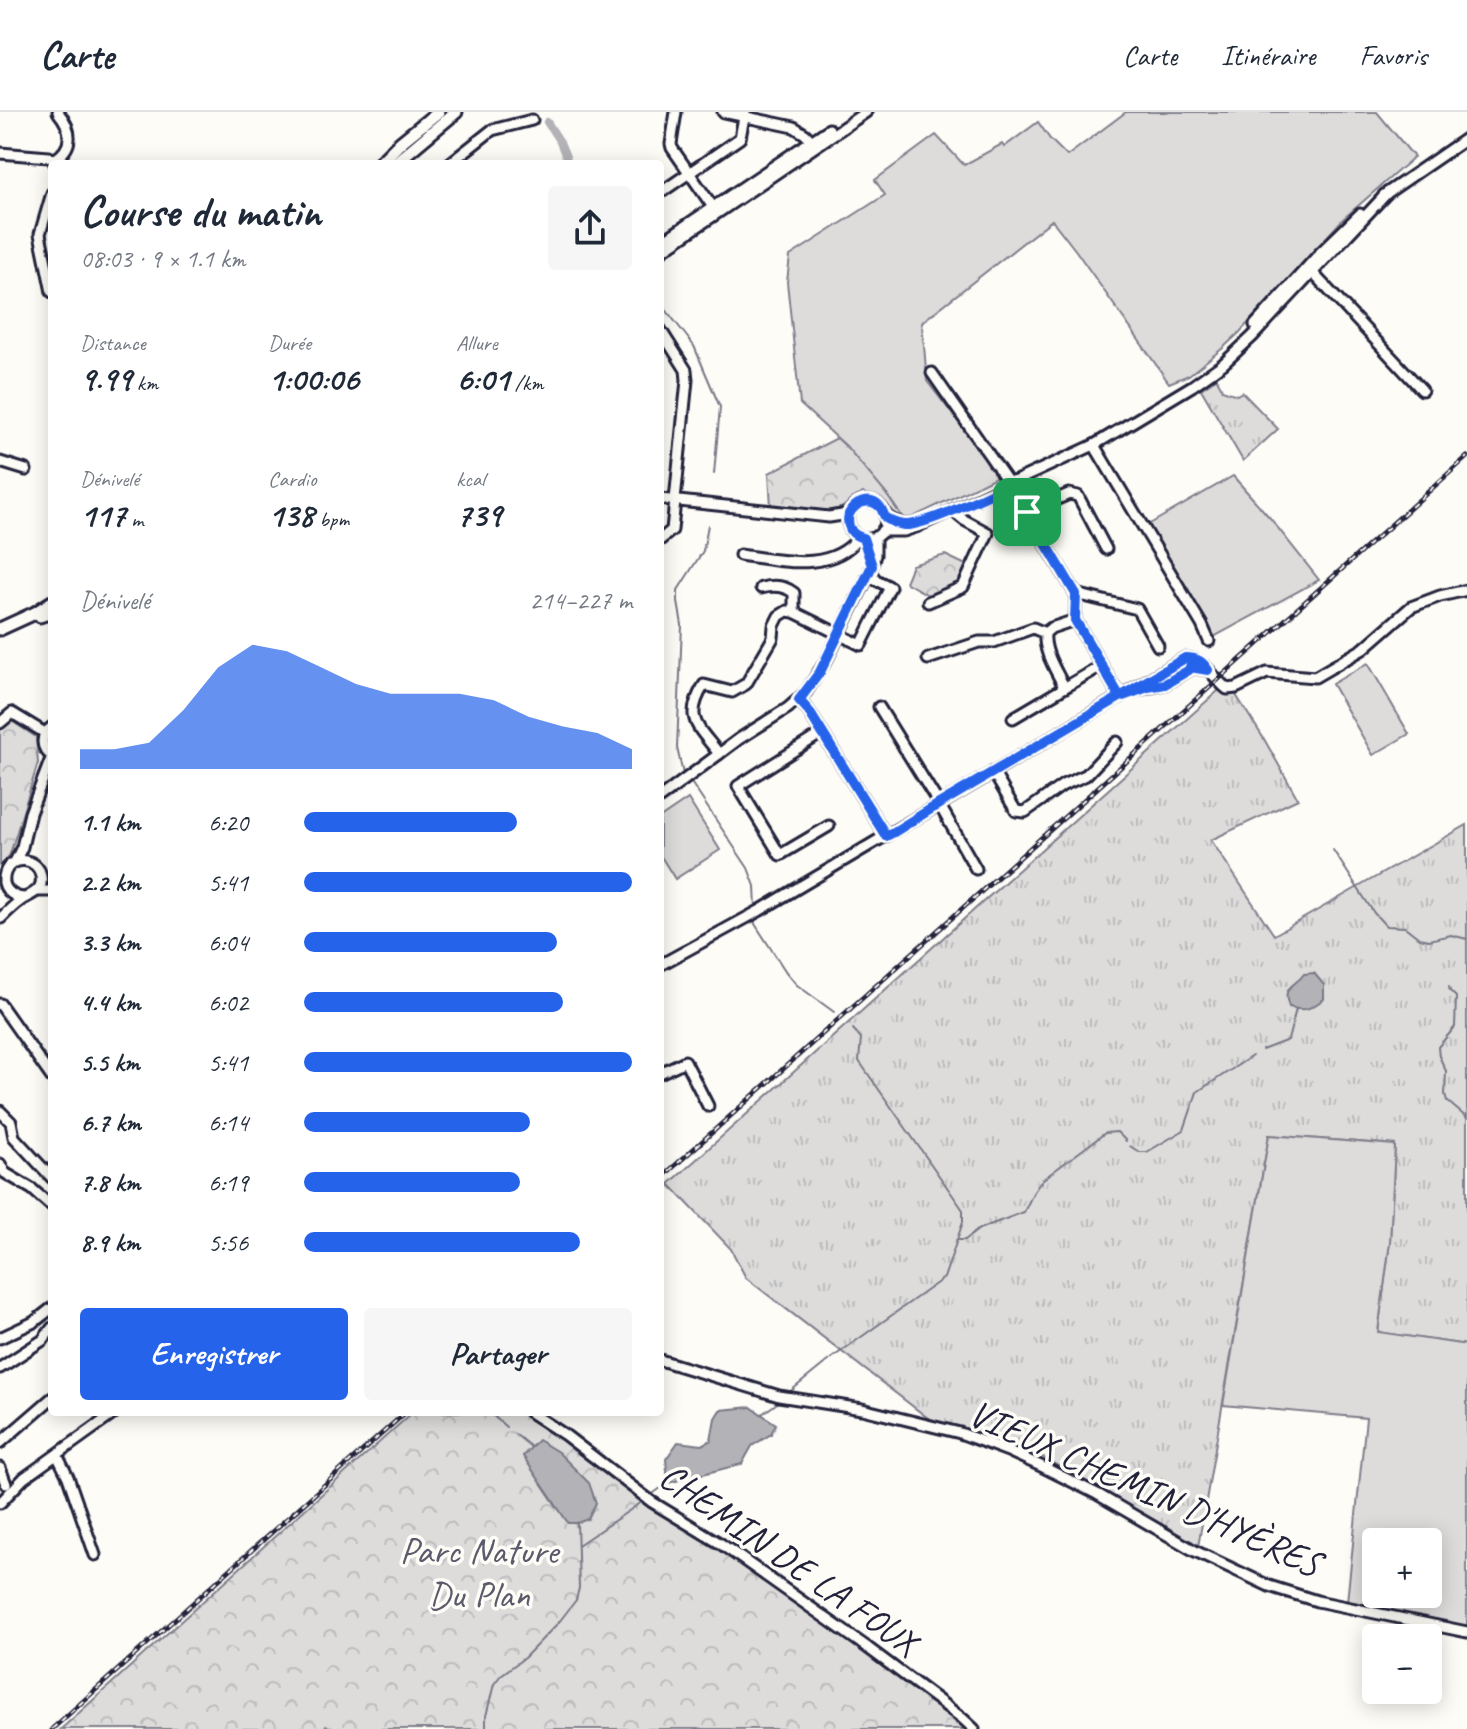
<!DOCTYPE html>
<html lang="fr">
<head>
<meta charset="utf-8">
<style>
	body { margin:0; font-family:Caveat,sans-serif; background:#f6f6f7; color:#1f2937; height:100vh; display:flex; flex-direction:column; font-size:30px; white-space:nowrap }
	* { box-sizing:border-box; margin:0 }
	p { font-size:26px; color:#747a83 }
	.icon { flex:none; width:44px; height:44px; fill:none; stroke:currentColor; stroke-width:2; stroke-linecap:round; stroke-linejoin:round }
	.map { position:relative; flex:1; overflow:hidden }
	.drawer { position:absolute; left:48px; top:48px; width:616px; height:1256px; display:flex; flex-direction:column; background:#fff; border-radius:8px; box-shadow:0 4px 20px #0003 }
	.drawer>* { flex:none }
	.fabs { position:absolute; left:1362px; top:1416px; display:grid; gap:16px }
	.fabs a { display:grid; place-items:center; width:80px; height:80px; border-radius:8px; background:#fff; box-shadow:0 4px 20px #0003; font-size:40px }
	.pin { position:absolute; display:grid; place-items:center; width:68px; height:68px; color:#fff; margin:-34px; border-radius:16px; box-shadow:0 4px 12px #0006 }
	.round { display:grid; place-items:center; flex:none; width:84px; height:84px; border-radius:8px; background:#f6f6f7 }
	.headline { display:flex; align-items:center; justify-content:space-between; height:136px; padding:0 32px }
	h1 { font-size:44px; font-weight:700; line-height:60px }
	.metrics { display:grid; grid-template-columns:repeat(3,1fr); gap:12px; height:136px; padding:8px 32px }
	.metrics div { display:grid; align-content:center }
	.metrics b { font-size:34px; font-weight:700 }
	.metrics small { font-size:22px; font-weight:400 }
	.metrics p { font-size:22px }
	.chart { height:224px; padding:16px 32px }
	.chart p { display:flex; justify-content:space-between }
	.chart svg { width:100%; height:144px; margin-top:8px; fill:#2563eb; opacity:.7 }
	.primary-button { display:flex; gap:16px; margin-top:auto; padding:16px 32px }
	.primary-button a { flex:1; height:92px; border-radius:8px; background:#2563eb; color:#fff; font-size:32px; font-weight:700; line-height:92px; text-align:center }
	.primary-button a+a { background:#f6f6f7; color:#1f2937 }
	ul { padding:0 32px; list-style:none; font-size:26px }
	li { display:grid; grid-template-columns:128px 96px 1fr; align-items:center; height:60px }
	li i { height:20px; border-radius:10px; background:#2563eb }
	header { display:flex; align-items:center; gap:48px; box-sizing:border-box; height:112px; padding:0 40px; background:#fff; border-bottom:2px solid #e0e1e3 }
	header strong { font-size:38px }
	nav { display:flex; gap:44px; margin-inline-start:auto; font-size:28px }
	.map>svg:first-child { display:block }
	.grass { fill:url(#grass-tufts); stroke:#807f8b; stroke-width:2 }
	.forest { fill:url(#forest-crowns); stroke:#807f8b; stroke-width:2 }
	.garden { fill:#dddcdb; stroke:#807f8b; stroke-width:2; fill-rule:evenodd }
	.water { fill:#b2b2b7; stroke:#787885; stroke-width:2 }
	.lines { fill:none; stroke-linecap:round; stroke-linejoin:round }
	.stream { stroke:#787885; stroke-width:2 }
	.canal { stroke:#b2b2b7; stroke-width:8 }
	.minor-casing { stroke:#22223b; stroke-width:15 }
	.major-casing { stroke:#22223b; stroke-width:17 }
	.minor { stroke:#fdfcf7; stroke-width:9 }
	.major { stroke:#fdfcf7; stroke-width:11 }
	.rail-casing { stroke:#22223b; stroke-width:5 }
	.rail { stroke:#fdfcf7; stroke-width:2; stroke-dasharray:6; stroke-linecap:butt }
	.route-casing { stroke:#fff; stroke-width:16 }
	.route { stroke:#2563eb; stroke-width:10 }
	.labels { text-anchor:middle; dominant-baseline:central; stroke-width:7; stroke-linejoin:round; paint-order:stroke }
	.street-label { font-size:38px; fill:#22223b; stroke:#fdfcf7 }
	.park-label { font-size:38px; fill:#5a5a6b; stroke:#fdfcf7 }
</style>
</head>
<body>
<header>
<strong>Carte</strong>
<nav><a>Carte</a><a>Itinéraire</a><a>Favoris</a></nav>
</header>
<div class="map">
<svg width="1467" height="1617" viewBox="0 0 1467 1617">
	<defs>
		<pattern id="grass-tufts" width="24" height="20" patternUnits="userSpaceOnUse" patternTransform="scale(2)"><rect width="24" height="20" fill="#dddcdb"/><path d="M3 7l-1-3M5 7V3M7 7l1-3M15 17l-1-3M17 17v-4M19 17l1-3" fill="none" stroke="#bdbcbd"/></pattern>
		<pattern id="forest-crowns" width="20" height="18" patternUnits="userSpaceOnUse" patternTransform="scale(2)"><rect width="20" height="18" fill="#dddcdb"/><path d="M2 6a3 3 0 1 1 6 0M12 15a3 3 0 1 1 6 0" fill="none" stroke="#bdbcbd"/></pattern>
	</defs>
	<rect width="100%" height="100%" fill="#fdfcf7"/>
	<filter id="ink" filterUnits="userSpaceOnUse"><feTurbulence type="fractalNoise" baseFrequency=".0125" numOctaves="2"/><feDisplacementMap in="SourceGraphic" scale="16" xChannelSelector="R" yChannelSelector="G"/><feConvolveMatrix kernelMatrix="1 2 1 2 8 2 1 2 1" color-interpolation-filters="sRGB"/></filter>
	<g filter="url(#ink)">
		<g class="grass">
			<polygon points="1217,266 1222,278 1237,283 1242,280 1278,317 1243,349 1201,277"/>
			<polygon points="1219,578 1234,580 1264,627 1298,687 1211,728 1274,823 1467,713 1467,1233 1378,1220 1390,1130 1395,1033 1269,1023 1198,1435 1032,1339 928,1306 746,1166 731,1137 669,1072"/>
		</g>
		<g class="forest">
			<path d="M837,326C863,349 885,380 905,409L877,388L863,381L841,396L827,399L771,395L769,361Z"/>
			<polygon points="945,443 966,453 957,473 928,483 905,470 912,453"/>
			<polygon points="10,608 36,625 38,651 10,742 4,751 0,753 0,617"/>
			<polygon points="413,1300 523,1300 540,1309 846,1524 951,1603 966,1617 61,1617"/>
		</g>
		<g class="garden">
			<polygon points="1126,0 1377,0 1414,45 1343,107 1240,220 1223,236 1189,263 1169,271 1076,139 1052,108 922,210 927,269 995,358 996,365 905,409 888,384 846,334 800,292 787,170 790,144 885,83 875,68 936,23 964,53 1002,32 1004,35 1038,10 1050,27 1067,44"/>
			<polygon points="1233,364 1270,406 1319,468 1212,526 1148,413"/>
			<polygon points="1368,551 1409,622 1373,643 1332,572"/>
			<polygon points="688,687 720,738 675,767 660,743 660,706"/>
			<path d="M1269,1023L1395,1033L1390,1130L1378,1220L1467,1233V1514L1451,1513L1347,1490L1366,1306L1223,1293ZM1376,1430H1428V1482H1376Z"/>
		</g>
		<g class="water">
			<path d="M1314,861L1324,873V887C1310,897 1305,900 1289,895C1281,873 1294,876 1304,862Z"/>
			<polygon points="751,1295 776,1312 771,1322 752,1334 742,1352 668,1371 666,1347 678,1330 702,1333 711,1328 715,1306 720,1298"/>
			<polygon points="538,1328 558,1340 589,1371 596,1391 588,1407 577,1411 568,1411 523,1344"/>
		</g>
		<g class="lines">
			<g class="stream">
				<polyline points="660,190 694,234 720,295 714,362"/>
				<polyline points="683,662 677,636 682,513 678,490 678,478 703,439 708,413"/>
				<polyline points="690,669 748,756 755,774 756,796"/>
				<polyline points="1333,738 1374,801 1386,814 1405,815 1419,826 1429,828 1451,823 1467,827"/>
				<polyline points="755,807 755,812 786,860 797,873 834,900"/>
				<polyline points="1449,875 1450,879 1456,885 1455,915 1438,935 1439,944 1446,959 1445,982 1447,989 1467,1006"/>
				<polyline points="1262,938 1288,928 1296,897"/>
				<polyline points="1130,1034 1139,1040 1147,1040 1184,1018 1197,980 1252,944"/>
				<polyline points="956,1128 965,1128 979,1117 1024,1100 1033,1081 1042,1068 1105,1021 1117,1020 1126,1029"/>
				<polyline points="787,1282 829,1248 944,1166 963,1110 963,1098 859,949 861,926 853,917"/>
				<polyline points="489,1300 506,1315"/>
				<polyline points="762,1302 780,1289"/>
				<polyline points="515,1322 531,1335"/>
				<polyline points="651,1383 668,1371"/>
				<polyline points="578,1433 642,1390"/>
				<polyline points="322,1617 326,1614 336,1617"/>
				<polyline points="486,1617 486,1604 494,1572 501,1563 524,1546 559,1510 576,1488 579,1476 577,1411"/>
			</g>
			<polyline class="canal" points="547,10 560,30 569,52"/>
			<g class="minor-casing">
				<g id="minor">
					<polyline points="676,0 671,32 672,36 715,98"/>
					<polyline points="723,0 794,15 805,22 816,33"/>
					<polyline points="0,41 49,45 54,48 55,52"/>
					<path d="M54,48C75,35 72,17 58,0"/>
					<polyline points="449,52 492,18 532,8"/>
					<polyline points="52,81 40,122 52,180"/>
					<polyline points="660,81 740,26 745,0"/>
					<polyline points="1384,83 1467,26"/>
					<polyline points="660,131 829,17"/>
					<polyline points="660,140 866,0"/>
					<polyline points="1310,158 1422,278"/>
					<polyline points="1255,213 1320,141 1360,102"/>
					<polyline points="660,217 686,258 687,268 672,418 660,428"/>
					<polyline points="932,261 1010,373 1076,482 1075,508 1120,585"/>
					<polyline points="1094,333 1202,513 1209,529"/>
					<polyline points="0,350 26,358"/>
					<polyline points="660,387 829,405 849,402"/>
					<circle cx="867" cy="408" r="19"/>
					<polyline points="1027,400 1069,382 1078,384 1106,437"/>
					<polyline points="885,405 904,413 914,412"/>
					<polyline points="882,419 904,419 916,415 1094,333 1192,274 1223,252 1252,225 1387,81"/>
					<path d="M740,443C779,448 831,462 859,425"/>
					<path d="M761,476C773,473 784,473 794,481V500"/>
					<polyline points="1076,482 1137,497 1158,534"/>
					<polyline points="928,490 963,475 988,421 964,408 952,398"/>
					<polyline points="40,505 52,501"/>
					<path d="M1045,521C1043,540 1056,558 1064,575"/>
					<polyline points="1045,521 1051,516 1075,508"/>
					<polyline points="928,547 979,530 994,530 1033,516 1045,521"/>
					<polyline points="1138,578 1165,572 1189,558 1190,555 1208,558"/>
					<polyline points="799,588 808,598 886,724"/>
					<polyline points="879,595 939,692 976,757"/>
					<polyline points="1013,606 1101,554"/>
					<polyline points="0,611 12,601 45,621"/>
					<path d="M52,615C40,623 40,636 52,644"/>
					<polyline points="822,621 738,674 780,743 829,714"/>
					<path d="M719,642C698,614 683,607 704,573L732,580L746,572L773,526L774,514L779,504L787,499L794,500L861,533L890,475L876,468L870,460"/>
					<polyline points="993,660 1016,699 1025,700 1063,673 1086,663 1117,630"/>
					<polyline points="660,686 739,627 788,596 806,580 826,549 870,460 875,443 875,425"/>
					<polyline points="15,750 22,735 30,701 52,644"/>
					<polyline points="37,779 52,779"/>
					<path d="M1,806C7,800 13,794 20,789C30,782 44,780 41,764C38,745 11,743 5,761C0,775 11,785 24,786"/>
					<path d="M660,853L759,799L875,730C979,670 1081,607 1185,546C1205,546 1212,565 1227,577L1236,576L1267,561L1315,565L1363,537L1411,495L1440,484L1467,478"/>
					<polyline points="0,892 52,966"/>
					<polyline points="660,961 685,949 708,994"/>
					<polyline points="0,999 11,1010 14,1025 52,1066"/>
					<polyline points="0,1052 5,1061 32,1077 49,1092 52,1092"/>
					<polyline points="0,1226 34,1210 52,1196"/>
					<polyline points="660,1248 779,1284 862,1297 960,1321 1008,1339 1043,1355 1097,1382 1195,1439 1269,1474 1317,1489 1467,1520"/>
					<polyline points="0,1256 43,1228 52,1216"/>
					<polyline points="530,1300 565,1323 652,1390 721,1432 868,1536 962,1606 974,1617"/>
					<polyline points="0,1331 52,1286"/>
					<polyline points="57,1343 68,1365 95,1443"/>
					<polyline points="0,1356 6,1372"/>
					<polyline points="0,1391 24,1366 116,1300"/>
				</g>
			</g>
			<g class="major-casing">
				<g id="major">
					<polyline points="379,52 401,30 438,0"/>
					<polyline points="394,52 456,0"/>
					<polyline points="0,517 35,501 52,490"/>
				</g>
			</g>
			<use href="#minor" class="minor"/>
			<use href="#major" class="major"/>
			<g class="rail-casing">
				<g id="rail">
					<polyline points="660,1067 1467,345"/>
					<polyline points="52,1617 406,1300"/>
				</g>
			</g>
			<use href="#rail" class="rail"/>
		</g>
	</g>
	<g class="lines" filter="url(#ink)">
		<g class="route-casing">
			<path id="route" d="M1027,400L1010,373C989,382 923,415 904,413C899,412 890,409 886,406C883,403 883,398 880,395C869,384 855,391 849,402C846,414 851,423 863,426L872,454L820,560L799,588L808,598L886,724L894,720L939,692L1120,585L1148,575L1165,572L1189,558L1190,555L1208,558C1202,549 1197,546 1185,546L1120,585L1075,508L1076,482L1027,400"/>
		</g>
		<use href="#route" class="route"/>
	</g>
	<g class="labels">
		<g class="street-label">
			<text transform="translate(1145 1376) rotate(24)">VIEUX CHEMIN D'HYÈRES</text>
			<text transform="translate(789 1447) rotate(35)">CHEMIN DE LA FOUX</text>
		</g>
		<g class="park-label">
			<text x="479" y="1438">Parc Nature<tspan x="479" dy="44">Du Plan</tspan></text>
		</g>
	</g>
</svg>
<div class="fabs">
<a>+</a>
<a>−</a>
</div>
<div class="pin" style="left:1027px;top:400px;background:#1e9e55"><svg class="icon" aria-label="arrive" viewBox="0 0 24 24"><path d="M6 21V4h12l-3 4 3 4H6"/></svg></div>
<section class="drawer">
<div class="headline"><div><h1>Course du matin</h1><p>08:03 · 9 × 1.1 km</p></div><a class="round"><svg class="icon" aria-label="share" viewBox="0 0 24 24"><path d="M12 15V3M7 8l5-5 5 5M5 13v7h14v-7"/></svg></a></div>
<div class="metrics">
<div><p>Distance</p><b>9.99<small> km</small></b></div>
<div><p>Durée</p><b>1:00:06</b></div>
<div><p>Allure</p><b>6:01<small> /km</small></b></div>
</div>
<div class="metrics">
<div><p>Dénivelé</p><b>117<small> m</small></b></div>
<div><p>Cardio</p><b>138<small> bpm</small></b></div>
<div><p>kcal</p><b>739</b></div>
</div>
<div class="chart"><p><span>Dénivelé</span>214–227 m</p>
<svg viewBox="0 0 160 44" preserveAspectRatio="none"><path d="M0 44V38L10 38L20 36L30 26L40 13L50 6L60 8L70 13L80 18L90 21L100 21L110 21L120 23L130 28L140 31L150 33L160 38V44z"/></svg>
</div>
<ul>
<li><b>1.1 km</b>6:20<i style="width:65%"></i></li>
<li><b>2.2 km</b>5:41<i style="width:100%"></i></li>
<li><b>3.3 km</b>6:04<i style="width:77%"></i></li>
<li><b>4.4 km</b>6:02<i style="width:79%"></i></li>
<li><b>5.5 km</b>5:41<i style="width:100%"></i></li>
<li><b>6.7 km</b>6:14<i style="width:69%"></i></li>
<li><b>7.8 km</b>6:19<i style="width:66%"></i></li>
<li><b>8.9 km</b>5:56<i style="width:84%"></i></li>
</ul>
<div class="primary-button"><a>Enregistrer</a><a>Partager</a></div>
</section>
</div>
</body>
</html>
